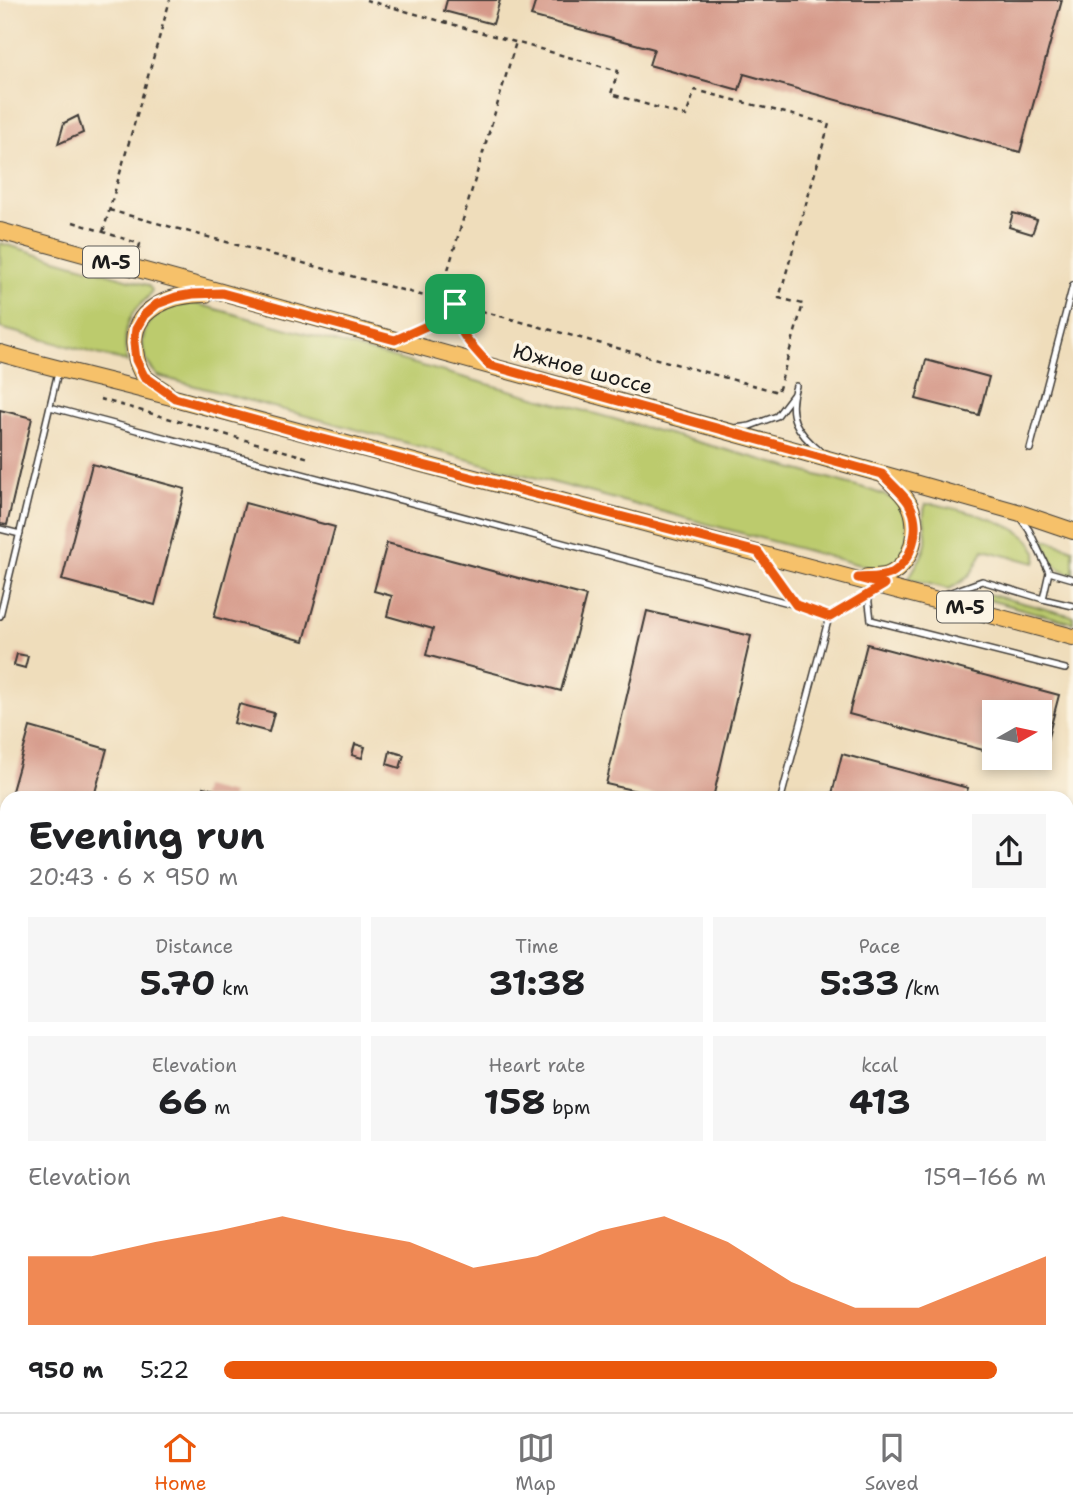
<!DOCTYPE html>
<html lang="en">
<head>
<meta charset="utf-8">
<style>
	body { margin:0; font-family:"Shantell Sans",sans-serif; background:#f6f6f6; color:#202124; height:100vh; display:flex; flex-direction:column; font-size:26px; white-space:nowrap }
	* { box-sizing:border-box; margin:0 }
	p { font-size:23px; color:#757577 }
	.icon { flex:none; width:38px; height:38px; fill:none; stroke:currentColor; stroke-width:2; stroke-linecap:round; stroke-linejoin:round }
	.map { position:relative; flex:1; overflow:hidden }
	.drawer { position:absolute; left:0px; top:791px; width:1074px; height:621px; display:flex; flex-direction:column; background:#fff; border-radius:21px 21px 0 0; box-shadow:0 4px 10px #0003 }
	.drawer>* { flex:none }
	.needle { width:46px; rotate:81deg }
	.tools { position:absolute; left:982px; top:700px; display:grid; gap:14px }
	.tools a { display:grid; place-items:center; width:70px; height:70px; border-radius:0px; background:#fff; box-shadow:0 4px 10px #0003; font-size:35px }
	.pin { position:absolute; display:grid; place-items:center; width:60px; height:60px; color:#fff; margin:-30px; border-radius:14px; box-shadow:0 4px 10px #0006 }
	.round { display:grid; place-items:center; flex:none; width:74px; height:74px; border-radius:0px; background:#f6f6f6 }
	.headline { display:flex; align-items:center; justify-content:space-between; height:119px; padding:0 28px }
	h1 { font-size:38px; font-weight:700; line-height:52px }
	.figures { display:grid; grid-template-columns:repeat(3,1fr); gap:10px; height:119px; padding:7px 28px }
	.figures div { display:grid; align-content:center; border-radius:0px; background:#f6f6f6; text-align:center }
	.figures b { font-size:35px; font-weight:700 }
	.figures small { font-size:19px; font-weight:400 }
	.figures p { font-size:19px }
	.chart { height:196px; padding:14px 28px }
	.chart p { display:flex; justify-content:space-between }
	.chart svg { width:100%; height:126px; margin-top:7px; fill:#ea580c; opacity:.7 }
	ul { padding:0 28px; list-style:none; font-size:23px }
	li { display:grid; grid-template-columns:112px 84px 1fr; align-items:center; height:52px }
	li i { height:18px; border-radius:9px; background:#ea580c }
	.menu { display:flex; justify-content:space-around; align-items:center; height:98px; border-top:2px solid #e0e0e0; background:#fff; font-size:19px; color:#757577 }
	.menu a { display:grid; justify-items:center; gap:4px }
	.menu .selected { color:#ea580c }
	.map>svg:first-child { display:block }
	.green { fill:#bccb6d; stroke:#6c7444; stroke-width:2 }
	.building { fill:#d59989 }
	.lines { fill:none; stroke-linecap:round; stroke-linejoin:round }
	.lane-casing { stroke:#3c3934; stroke-width:8 }
	.street-casing { stroke:#3c3934; stroke-width:13 }
	.primary-casing { stroke:#3c3934; stroke-width:18 }
	.path { stroke:#3c3934; stroke-width:2.5; stroke-dasharray:5 5; stroke-linecap:butt }
	.lane { stroke:#fff; stroke-width:5 }
	.street { stroke:#fff; stroke-width:10 }
	.primary { stroke:#f6c16b; stroke-width:16 }
	.route-casing { stroke:#fff; stroke-width:14 }
	.route { stroke:#ea580c; stroke-width:9 }
	.labels { text-anchor:middle; dominant-baseline:central; stroke-width:7; stroke-linejoin:round; paint-order:stroke }
	.shield { fill:#fcf5e5; stroke:#5f5d58; stroke-width:2 }
	.shield-label { font-size:19px; font-weight:bold; fill:#1c1c1c }
	.street-label { font-size:21px; fill:#1c1c1c; stroke:#fcf5e5 }
</style>
</head>
<body>
<div class="map">
<svg width="1073" height="1412" viewBox="0 0 1073 1412">
	<rect width="100%" height="100%" fill="#fcf5e5"/>
	<filter id="ink" filterUnits="userSpaceOnUse"><feTurbulence type="fractalNoise" baseFrequency=".0143" numOctaves="2"/><feDisplacementMap in="SourceGraphic" scale="14" xChannelSelector="R" yChannelSelector="G"/><feConvolveMatrix kernelMatrix="1 2 1 2 8 2 1 2 1" color-interpolation-filters="sRGB"/></filter>
	<filter id="wash" filterUnits="userSpaceOnUse"><feTurbulence type="fractalNoise" baseFrequency=".00686" numOctaves="4" result="noise"/><feDisplacementMap in="SourceGraphic" scale="28" xChannelSelector="R" yChannelSelector="G"/><feGaussianBlur stdDeviation="1.57" result="paint"/><feColorMatrix in="noise" values="0 0 0 0 0 0 0 0 0 0 0 0 0 0 0 0 0 1.4 0 .05"/><feComposite in="paint" operator="in"/></filter>
	<g filter="url(#wash)">
		<rect width="100%" height="100%" fill="#efddbb"/>
		<g class="green">
			<path d="M0,243L148,285L152,290C149,299 143,301 137,308C124,322 124,344 127,362L0,328Z"/>
			<path d="M176,302L194,303L864,488C912,504 909,505 906,554L882,571L158,376C139,357 137,334 156,314C161,309 170,306 176,302Z"/>
			<path d="M926,504H935C959,510 1048,526 1035,563L983,550C974,571 971,578 949,589L909,579C914,566 924,557 926,543C928,529 920,517 926,504Z"/>
			<path d="M1044,539L1073,549V574C1052,569 1049,558 1044,539Z"/>
			<polygon points="984,593 1073,616 1073,623 982,598 980,596"/>
		</g>
		<g id="blocks">
			<g class="building">
				<polygon points="447,0 500,0 493,24 444,11"/>
				<polygon points="536,0 1062,0 1020,152 744,74 739,90 649,65 654,49 531,16"/>
				<polygon points="78,116 83,133 58,144 64,123"/>
				<polygon points="1013,213 1037,220 1032,234 1009,227"/>
				<polygon points="926,360 989,377 979,415 916,399"/>
				<polygon points="0,410 32,418 7,525 0,524"/>
				<polygon points="92,464 185,489 155,605 62,580"/>
				<polygon points="245,503 335,527 304,641 214,617"/>
				<polygon points="387,543 586,596 561,691 426,655 433,629 387,616 392,596 374,591"/>
				<polygon points="647,611 751,636 713,798 667,798 606,784"/>
				<polygon points="867,644 1059,695 1043,756 1040,756 1040,712 994,712 994,753 849,714"/>
				<polygon points="17,654 28,656 25,668 14,665"/>
				<polygon points="239,704 274,713 269,732 234,723"/>
				<polygon points="30,727 107,749 94,796 74,790 72,798 10,798"/>
				<polygon points="355,744 365,747 362,758 352,755"/>
				<polygon points="390,751 404,755 400,768 387,764"/>
				<polygon points="842,754 968,788 965,798 831,798"/>
				<polygon points="203,787 232,794 231,798 201,798"/>
			</g>
		</g>
	</g>
	<g filter="url(#ink)">
		<use href="#blocks" fill-opacity="0" stroke="#3c3934" stroke-width="2"/>
		<g class="lines">
			<g class="lane-casing">
				<g id="lane">
					<path d="M459,292C450,325 464,336 484,360"/>
					<path d="M402,337C423,329 440,321 455,304"/>
					<path d="M796,386C786,416 797,432 820,451"/>
					<polyline points="50,407 796,605 829,617"/>
					<polyline points="735,428 750,426 777,416 793,395"/>
					<polyline points="1030,449 1073,285"/>
					<polyline points="1021,519 1029,530 1049,572 1043,599"/>
					<polyline points="0,529 20,534"/>
					<polyline points="762,558 795,604"/>
					<polyline points="1049,572 1073,579"/>
					<polyline points="868,595 871,620 1065,669"/>
					<polyline points="940,596 982,581 1043,599 1073,606"/>
					<polyline points="0,616 58,372"/>
					<polyline points="781,798 829,617 879,588"/>
					<polyline points="0,839 7,841"/>
				</g>
			</g>
			<g class="street-casing">
				<g id="street">
					<polyline points="0,1230 7,1231"/>
					<polyline points="54,1405 56,1412"/>
					<polyline points="232,1405 234,1412"/>
					<polyline points="416,1405 417,1412"/>
					<polyline points="627,1405 653,1412"/>
				</g>
			</g>
			<g class="primary-casing">
				<g id="primary">
					<polyline points="0,231 882,474 1017,512 1073,531"/>
					<path d="M0,353C59,370 119,383 178,399C476,479 775,555 1073,637"/>
					<path d="M166,392C159,387 149,382 144,376C138,369 136,358 135,350C128,308 173,294 206,294"/>
					<path d="M867,577C873,577 882,577 888,575C913,565 921,526 909,504C904,493 892,484 884,475"/>
				</g>
			</g>
			<g class="path">
				<polyline points="366,0 618,71 611,94 686,116 695,90 829,124 779,298 803,304 778,392 467,307"/>
				<polyline points="109,210 439,300"/>
				<polyline points="73,222 140,244 138,251"/>
				<polyline points="103,232 170,0"/>
				<polyline points="447,302 439,300 516,42"/>
				<polyline points="100,399 309,458"/>
			</g>
			<use href="#lane" class="lane"/>
			<use href="#street" class="street"/>
			<use href="#primary" class="primary"/>
		</g>
	</g>
	<g class="lines" filter="url(#ink)">
		<g class="route-casing">
			<path id="route" d="M222,293L395,340L433,323L455,304C456,333 471,344 489,365L882,474C890,483 901,492 908,502C923,524 913,562 890,574C881,578 868,577 858,578L884,585L830,617L796,605L758,552L312,436L175,398L144,376L136,360L134,343L136,329L144,315L157,304L176,297L193,294Z"/>
		</g>
		<use href="#route" class="route"/>
	</g>
	<g class="labels">
		<g class="shield">
			<rect x="83" y="246.5" width="56" height="31" rx="5"/>
			<rect x="937" y="591.5" width="56" height="31" rx="5"/>
		</g>
		<g class="shield-label">
			<text x="111" y="262">М-5</text>
			<text x="965" y="607">М-5</text>
		</g>
		<g class="street-label">
			<text transform="translate(583 369) rotate(15)">Южное шоссе</text>
		</g>
	</g>
</svg>
<div class="tools">
<a><svg class="needle" viewBox="-14 -14 28 28"><path d="M0-13l5 13h-10z" fill="#e53935"/><path d="M0 13l5-13h-10z" fill="#757577"/></svg></a>
</div>
<div class="pin" style="left:455px;top:304px;background:#1e9e55"><svg class="icon" aria-label="arrive" viewBox="0 0 24 24"><path d="M6 21V4h12l-3 4 3 4H6"/></svg></div>
<section class="drawer">
<div class="headline"><div><h1>Evening run</h1><p>20:43 · 6 × 950 m</p></div><a class="round"><svg class="icon" aria-label="share" viewBox="0 0 24 24"><path d="M12 15V3M7 8l5-5 5 5M5 13v7h14v-7"/></svg></a></div>
<div class="figures">
<div><p>Distance</p><b>5.70<small> km</small></b></div>
<div><p>Time</p><b>31:38</b></div>
<div><p>Pace</p><b>5:33<small> /km</small></b></div>
</div>
<div class="figures">
<div><p>Elevation</p><b>66<small> m</small></b></div>
<div><p>Heart rate</p><b>158<small> bpm</small></b></div>
<div><p>kcal</p><b>413</b></div>
</div>
<div class="chart"><p><span>Elevation</span>159–166 m</p>
<svg viewBox="0 0 160 44" preserveAspectRatio="none"><path d="M0 44V20L10 20L20 15L30 11L40 6L50 11L60 15L70 24L80 20L90 11L100 6L110 15L120 29L130 38L140 38L150 29L160 20V44z"/></svg>
</div>
<ul>
<li><b>950 m</b>5:22<i style="width:94%"></i></li>
</ul>
</section>
</div>
<nav class="menu">
<a class="selected"><svg class="icon" aria-label="home" viewBox="0 0 24 24"><path d="M3 11l9-7 9 7M6 9v11h12V9"/></svg>Home</a>
<a><svg class="icon" aria-label="map" viewBox="0 0 24 24"><path d="M3 6l6-2 6 2 6-2v14l-6 2-6-2-6 2zM9 4v14M15 6v14"/></svg>Map</a>
<a><svg class="icon" aria-label="saved" viewBox="0 0 24 24"><path d="M7 4h10v16l-5-4-5 4z"/></svg>Saved</a>
</nav>
</body>
</html>
